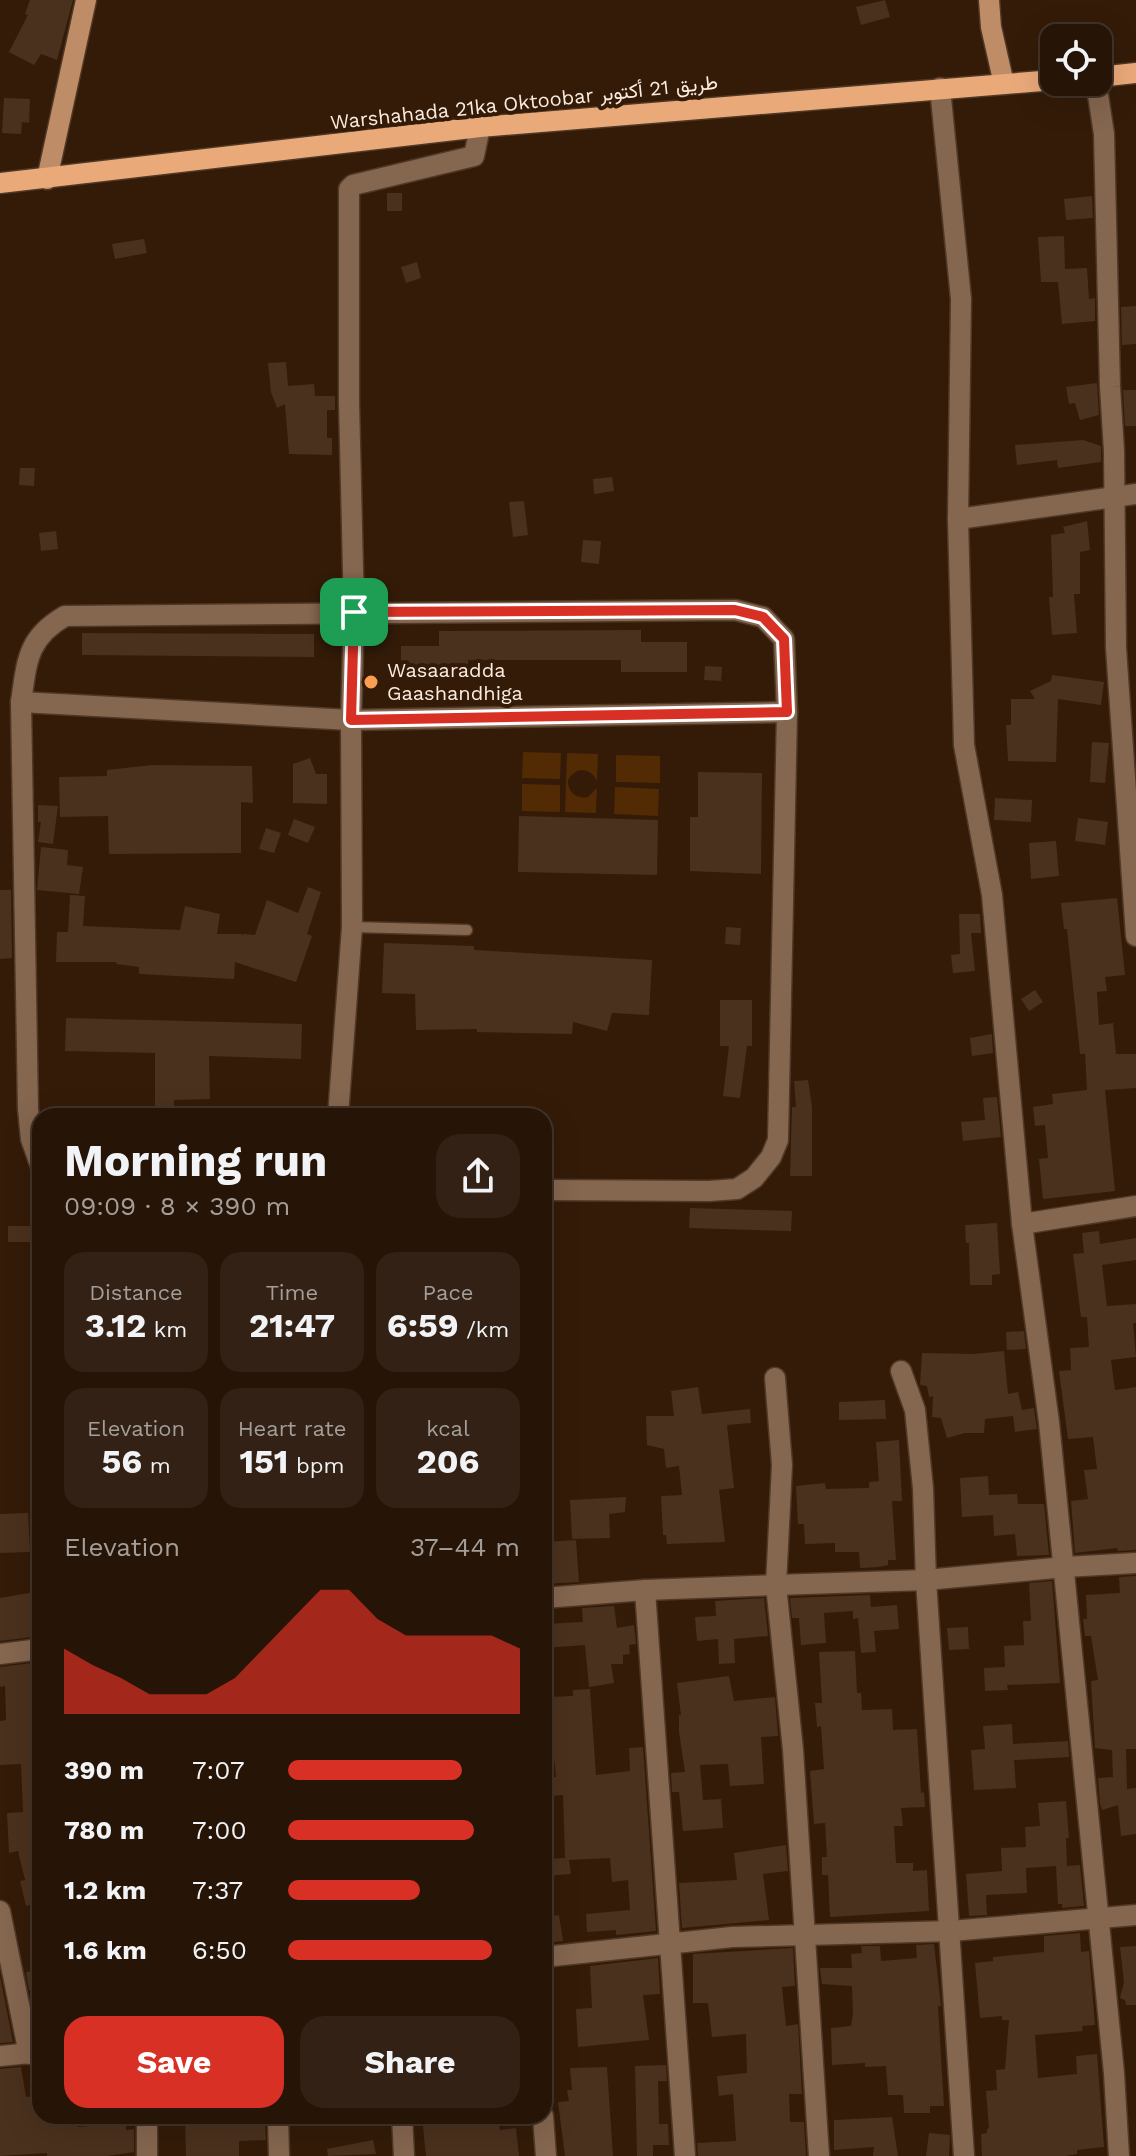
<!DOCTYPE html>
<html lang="en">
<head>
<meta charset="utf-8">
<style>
	body { margin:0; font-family:"Work Sans",Vazirmatn,sans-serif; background:#322114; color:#f1f3f6; height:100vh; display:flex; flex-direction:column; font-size:30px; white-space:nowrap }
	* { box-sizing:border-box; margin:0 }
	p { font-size:26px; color:#a49e9b }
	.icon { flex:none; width:44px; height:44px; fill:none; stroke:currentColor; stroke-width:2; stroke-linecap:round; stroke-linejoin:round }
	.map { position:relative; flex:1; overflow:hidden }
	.side { position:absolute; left:32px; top:1108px; width:520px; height:1016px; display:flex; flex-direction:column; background:#261406; border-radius:24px; box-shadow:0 8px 32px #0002,0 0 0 2px #423328 }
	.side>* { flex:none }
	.controls { position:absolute; left:1040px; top:24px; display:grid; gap:16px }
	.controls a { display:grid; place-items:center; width:72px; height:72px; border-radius:16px; background:#261406; box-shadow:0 8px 32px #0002,0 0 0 2px #423328; font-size:40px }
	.pin { position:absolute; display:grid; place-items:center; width:68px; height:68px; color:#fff; margin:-34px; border-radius:16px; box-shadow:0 4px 12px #0006 }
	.round { display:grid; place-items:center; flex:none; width:84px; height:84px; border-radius:24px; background:#322114 }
	.overview { display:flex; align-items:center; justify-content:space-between; height:136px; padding:0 32px }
	h1 { font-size:44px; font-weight:700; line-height:60px }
	.metrics { display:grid; grid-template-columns:repeat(3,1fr); gap:12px; height:136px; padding:8px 32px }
	.metrics div { display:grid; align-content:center; border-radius:20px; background:#322114; text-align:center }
	.metrics b { font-size:34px; font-weight:700 }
	.metrics small { font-size:22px; font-weight:400 }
	.metrics p { font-size:22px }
	.chart { height:224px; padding:16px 32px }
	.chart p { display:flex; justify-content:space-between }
	.chart svg { width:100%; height:144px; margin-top:8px; fill:#d93025; opacity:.7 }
	.cta { display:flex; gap:16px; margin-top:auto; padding:16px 32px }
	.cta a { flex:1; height:92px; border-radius:24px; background:#d93025; color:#fff; font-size:32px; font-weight:700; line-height:92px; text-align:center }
	.cta a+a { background:#322114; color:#f1f3f6 }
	ul { padding:0 32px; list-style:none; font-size:26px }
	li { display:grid; grid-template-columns:128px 96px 1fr; align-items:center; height:60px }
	li i { height:20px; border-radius:10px; background:#d93025 }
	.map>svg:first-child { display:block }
	.green { fill:#522a04 }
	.building { fill:#4a311d }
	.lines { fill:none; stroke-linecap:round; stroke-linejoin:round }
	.lane-casing { stroke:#4f3826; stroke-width:13 }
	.street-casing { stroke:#4f3826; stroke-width:23 }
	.secondary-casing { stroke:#4f3826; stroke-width:23 }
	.primary-casing { stroke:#4f3826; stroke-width:23 }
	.lane { stroke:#85664f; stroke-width:10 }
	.street { stroke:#85664f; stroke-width:20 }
	.secondary { stroke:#be8c67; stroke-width:20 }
	.primary { stroke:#eaa979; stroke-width:20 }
	.route-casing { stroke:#fff; stroke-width:16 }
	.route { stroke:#d93025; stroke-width:10 }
	.poi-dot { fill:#fc9e52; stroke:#331b08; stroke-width:3 }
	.labels { text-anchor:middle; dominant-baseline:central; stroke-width:8; stroke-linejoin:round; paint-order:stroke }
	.street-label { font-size:20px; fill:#fcece0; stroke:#331b08 }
	.poi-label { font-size:20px; fill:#fcece0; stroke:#331b08; text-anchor:start }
</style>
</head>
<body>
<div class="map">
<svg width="1136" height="2156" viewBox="0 0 1136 2156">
	<rect width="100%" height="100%" fill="#331b08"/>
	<g class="green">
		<polygon points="523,752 561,753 560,779 522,778"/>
		<path d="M567,753L598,754L597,781C590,767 576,766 568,780C568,793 576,799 588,797L597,788L596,813L565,812Z"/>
		<polygon points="616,755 660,756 660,783 616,782"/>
		<polygon points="522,784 560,785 560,812 522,811"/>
		<polygon points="615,787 659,789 658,816 614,814"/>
	</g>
	<g class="building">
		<polygon points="30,0 73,0 57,60 41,54 34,65 9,52 28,15 25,14"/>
		<polygon points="885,0 890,17 861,25 856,7"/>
		<polygon points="4,98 30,99 29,123 22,122 21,134 2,133"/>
		<rect x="387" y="193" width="15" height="18"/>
		<polygon points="1092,196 1093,218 1066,220 1064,199"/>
		<polygon points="1064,236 1065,269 1087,268 1089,299 1095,298 1095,321 1062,324 1058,282 1041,282 1038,237"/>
		<polygon points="144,239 147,253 115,259 112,244"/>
		<polygon points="417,262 421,278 406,283 401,267"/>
		<polygon points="1136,306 1136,344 1122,345 1121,307"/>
		<polygon points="286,362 288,386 314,384 315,396 335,396 335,410 327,410 327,438 332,438 332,455 289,454 285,404 277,408 271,392 268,363"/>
		<polygon points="1097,383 1099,415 1080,420 1075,403 1069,404 1066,387"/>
		<polygon points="1123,390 1136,390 1136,426 1125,426"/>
		<polygon points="1083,440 1101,446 1101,462 1058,468 1057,460 1017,465 1015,445"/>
		<polygon points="20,468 35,468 34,486 19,485"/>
		<polygon points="612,477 614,491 594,494 593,479"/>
		<polygon points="524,501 528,535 513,537 509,502"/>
		<polygon points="1087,521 1090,550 1080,552 1080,594 1074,594 1077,633 1052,635 1049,597 1053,597 1051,535 1065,533 1063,527"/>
		<polygon points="56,531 58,549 41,551 39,533"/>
		<polygon points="583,540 601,541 599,564 581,562"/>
		<polygon points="641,630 641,642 687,642 687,672 621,672 621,660 468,660 468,669 401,669 401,646 439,646 439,631"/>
		<polygon points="82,633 314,634 314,657 82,655"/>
		<polygon points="705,666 722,667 721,681 704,680"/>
		<polygon points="1052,675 1104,682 1101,705 1058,699 1056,762 1008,761 1006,725 1011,725 1011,699 1035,699 1030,691 1051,681"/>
		<polygon points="1092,742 1109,743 1105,783 1090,782"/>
		<polygon points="310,758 316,774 327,774 327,804 293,803 293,764"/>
		<polygon points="152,765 252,766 253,803 241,802 241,853 109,854 108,816 60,817 59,777 107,776 107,770"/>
		<polygon points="698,772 762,773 761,874 690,871 690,817 698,817"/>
		<polygon points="995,798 1032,800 1031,822 994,820"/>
		<polygon points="38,805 58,806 53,844 38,842 41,822 38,822"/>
		<polygon points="519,816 658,820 657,875 518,872"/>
		<polygon points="1078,818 1108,822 1105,845 1075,841"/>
		<polygon points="294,819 315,827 308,843 288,835"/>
		<polygon points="266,828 281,833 274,853 259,849"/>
		<polygon points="1056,841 1059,876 1031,879 1029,843"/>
		<polygon points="41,847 68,850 67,865 83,867 79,894 37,890"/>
		<polygon points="308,887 321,892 307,934 312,936 296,982 235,962 234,979 139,974 139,967 116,964 117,962 56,962 57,932 68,932 70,895 85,896 83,926 180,930 185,906 220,914 217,934 242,934 242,938 243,934 255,935 267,900 298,913"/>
		<polygon points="0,890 11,890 12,958 0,959"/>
		<polygon points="1117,898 1125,975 1105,977 1107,991 1097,992 1099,1025 1113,1023 1116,1054 1136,1054 1136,1088 1105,1090 1115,1191 1043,1199 1039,1159 1048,1158 1045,1125 1035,1126 1033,1107 1053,1104 1052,1094 1087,1090 1085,1054 1080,1054 1067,929 1064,929 1061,903"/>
		<polygon points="959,914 980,914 981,933 971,933 975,971 953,973 951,955 960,954"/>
		<polygon points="726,927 741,928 740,945 725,944"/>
		<polygon points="384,943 474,946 474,950 652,960 649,1015 612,1013 607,1031 573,1022 572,1034 477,1032 477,1029 416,1030 415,994 382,993"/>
		<polygon points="1035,990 1043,1002 1029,1011 1021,999"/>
		<polygon points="720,1000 752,1000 752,1046 747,1046 740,1098 723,1096 729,1046 720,1046"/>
		<polygon points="66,1018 302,1024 301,1059 209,1056 210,1099 174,1100 174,1116 155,1116 155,1053 65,1051"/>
		<polygon points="992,1034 993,1053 972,1056 970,1038"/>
		<polygon points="808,1080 812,1107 812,1176 790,1176 792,1107 796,1107 794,1081"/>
		<polygon points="997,1097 1001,1137 963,1141 961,1122 985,1120 983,1098"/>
		<polygon points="690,1208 792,1211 791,1231 689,1228"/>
		<polygon points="997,1223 1000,1274 992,1275 992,1285 970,1285 969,1243 966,1243 965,1225"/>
		<rect x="8" y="1226" width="32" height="16"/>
		<polygon points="1099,1231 1100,1244 1136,1238 1136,1260 1102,1265 1107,1306 1136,1304 1136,1323 1133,1323 1136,1357 1111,1360 1115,1390 1136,1387 1136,1550 1118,1551 1117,1548 1075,1553 1071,1501 1088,1499 1084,1470 1097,1469 1093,1437 1068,1439 1059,1371 1071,1370 1070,1348 1089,1347 1087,1317 1081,1317 1073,1254 1084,1253 1082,1233"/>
		<polygon points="1024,1331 1026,1349 1007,1350 1006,1332"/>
		<polygon points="1004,1351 1008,1394 1018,1392 1022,1410 1034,1408 1037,1429 1015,1432 1013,1416 985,1419 984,1433 965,1433 947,1438 941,1418 932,1417 933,1396 929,1397 927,1386 920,1385 922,1353 973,1354"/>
		<polygon points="698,1387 702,1414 750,1409 751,1423 727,1425 734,1488 719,1490 725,1542 667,1544 666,1535 663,1535 661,1496 682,1495 679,1466 666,1468 664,1449 647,1445 646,1416 674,1416 671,1391"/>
		<polygon points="885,1400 886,1419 839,1420 839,1402"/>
		<polygon points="899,1440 902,1501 892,1501 896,1560 888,1560 888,1565 879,1567 860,1568 859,1552 835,1552 835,1543 805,1544 804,1524 798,1524 796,1486 825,1483 826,1489 869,1488 869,1482 879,1481 876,1442"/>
		<polygon points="988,1476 989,1495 1017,1494 1018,1504 1044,1504 1049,1555 1017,1556 1015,1534 994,1536 993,1515 962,1517 960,1478"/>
		<polygon points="626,1497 625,1512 609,1514 610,1538 572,1539 570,1500"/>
		<polygon points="28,1513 30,1552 0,1553 0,1514"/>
		<polygon points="576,1540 579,1582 544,1584 544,1542"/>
		<polygon points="1136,1576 1136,1749 1126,1749 1127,1789 1136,1788 1136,1834 1121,1836 1118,1805 1102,1810 1100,1804 1098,1778 1113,1777 1112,1750 1095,1748 1091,1681 1098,1680 1091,1636 1085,1636 1083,1619 1087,1619 1086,1595 1120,1593 1119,1577"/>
		<polygon points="1052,1581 1060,1683 1007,1685 1008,1690 985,1691 984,1668 1005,1667 1004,1646 1024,1645 1023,1621 1031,1621 1029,1583"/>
		<polygon points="40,1591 40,1636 0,1641 0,1598"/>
		<polygon points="870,1595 871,1607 897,1605 899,1629 874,1631 876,1652 861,1653 858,1618 853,1619 853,1611 824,1613 826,1643 801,1645 799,1618 792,1618 790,1598"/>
		<polygon points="764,1598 768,1636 734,1639 735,1663 719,1664 718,1639 697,1641 695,1617 716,1616 715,1601"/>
		<polygon points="614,1606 617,1628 634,1625 636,1644 629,1645 630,1654 623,1655 623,1664 611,1664 614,1683 589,1687 585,1645 544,1648 544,1624 583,1622 582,1608"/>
		<polygon points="968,1627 969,1649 949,1650 947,1628"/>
		<polygon points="855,1651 857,1693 861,1693 862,1710 892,1709 893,1730 917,1729 921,1793 924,1792 925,1807 901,1808 903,1826 894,1826 896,1863 913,1863 913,1871 927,1870 929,1911 830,1917 828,1875 822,1875 822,1857 827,1857 825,1823 814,1824 810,1771 824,1769 821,1726 817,1727 815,1703 822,1703 819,1652"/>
		<polygon points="40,1662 40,1902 26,1906 20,1881 25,1880 18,1851 9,1853 7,1813 23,1812 21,1764 0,1765 0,1721 6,1720 5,1686 0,1687 0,1667"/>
		<polygon points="729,1676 734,1701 775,1697 778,1736 761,1737 764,1784 730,1786 728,1764 700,1765 703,1800 721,1799 723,1828 683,1831 679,1792 672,1792 671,1773 685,1772 679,1732 679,1715 681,1715 677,1683"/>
		<polygon points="590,1689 596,1775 630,1771 629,1748 643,1747 656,1931 616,1935 616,1930 587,1932 586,1914 630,1910 628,1880 612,1882 610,1858 569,1860 571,1874 546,1876 545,1859 565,1858 563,1795 553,1796 551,1777 556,1777 552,1735 544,1736 544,1712 549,1711 549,1697 573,1696 573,1690"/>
		<polygon points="1012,1724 1013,1744 1068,1741 1069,1757 1014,1760 1016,1788 974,1790 971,1750 985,1749 983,1726"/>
		<polygon points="1066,1801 1069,1838 1066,1838 1067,1866 1080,1865 1084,1906 1062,1908 1062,1904 1058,1904 1056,1866 1026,1868 1027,1893 986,1895 987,1915 969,1916 966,1874 1002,1871 1001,1848 1026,1847 1025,1827 1040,1826 1038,1803"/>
		<polygon points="786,1845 788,1871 763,1874 769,1920 682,1928 679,1883 737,1880 734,1853"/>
		<polygon points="559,1915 563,1941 547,1943 544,1917"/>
		<polygon points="1080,1933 1081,1952 1089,1951 1095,2025 1082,2026 1083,2031 1035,2035 1038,2078 1077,2074 1076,2056 1097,2054 1104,2147 1077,2150 1077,2154 1065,2156 982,2156 981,2134 987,2133 987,2129 989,2128 986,2091 997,2090 996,2070 1005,2069 1009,2020 1002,2020 1002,2016 980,2018 975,1963 993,1961 993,1957 1044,1952 1044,1936"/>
		<polygon points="934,1944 941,2006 938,2006 944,2106 930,2106 930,2113 904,2113 903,2095 888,2095 886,2066 865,2067 865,2063 832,2065 831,2028 851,2026 853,2014 852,1986 822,1984 820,1968 852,1968 851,1954 862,1953 861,1946 880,1946 881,1961 917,1958 916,1945"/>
		<polygon points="1136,1946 1136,2005 1126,2005 1125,2000 1120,1998 1124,1982 1120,1947"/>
		<polygon points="793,1948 795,1986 782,1987 786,2026 798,2024 802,2094 789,2094 790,2122 804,2122 806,2156 698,2156 697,2143 736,2141 733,2094 719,2096 717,2076 747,2073 746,2034 712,2037 708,2003 693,2003 693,1954"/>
		<polygon points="658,1958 660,1994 643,1995 649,2040 578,2047 576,2009 592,2008 590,1966"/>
		<polygon points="40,1970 40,1988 29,1990 26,1972"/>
		<polygon points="0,1976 13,2042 0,2043"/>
		<polygon points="666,2065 667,2081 658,2081 659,2124 668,2124 669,2145 653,2145 653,2156 637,2156 635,2066"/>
		<polygon points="21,2067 26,2097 40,2095 40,2116 77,2116 78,2127 126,2123 126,2130 134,2129 134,2152 107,2156 47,2156 47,2153 0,2156 0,2069"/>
		<polygon points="607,2067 613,2156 565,2156 558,2102 569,2101 567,2090 572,2090 570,2068"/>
		<polygon points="185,2116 254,2116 254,2123 265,2123 266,2140 239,2141 239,2156 186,2156"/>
		<polygon points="438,2116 497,2116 500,2130 516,2128 519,2156 426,2156 422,2117"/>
		<polygon points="892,2117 898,2156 873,2156 874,2147 834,2150 834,2120"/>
		<polygon points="929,2133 950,2135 949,2156 926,2156"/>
		<polygon points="373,2140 376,2154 328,2156 327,2149"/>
	</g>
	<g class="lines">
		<g class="lane-casing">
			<polyline id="lane" points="352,927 467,930"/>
		</g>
		<g class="street-casing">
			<g id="street">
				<polyline points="1096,82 1104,134 1110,387 1114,451 1116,648 1136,936"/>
				<polyline points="940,88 961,299 958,519 964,745 992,895 1022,1224 1049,1422 1114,2073 1119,2156"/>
				<polyline points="480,127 474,156 353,185 349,189 349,402 354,612 351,720 787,712"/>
				<polyline points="958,519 1136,494"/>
				<polyline points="21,702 351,720 352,927 338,1116"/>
				<path d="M40,1164L31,1139L28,1109L21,702C27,661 27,638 65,616L735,610L763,617L784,639L787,712L778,1140L771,1157L754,1178L737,1189L709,1191L544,1190"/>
				<polyline points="1022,1224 1136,1206"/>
				<polyline points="901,1371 915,1410 923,1488 926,1580 964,2156"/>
				<polyline points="645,1590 685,2156"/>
				<polyline points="544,1598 645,1590 776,1585 782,1465 775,1378"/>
				<polyline points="0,1654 40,1649"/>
				<polyline points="0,1911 29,2054"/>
				<polyline points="544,1957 732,1937 951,1931 1136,1915"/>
				<polyline points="0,2056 40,2052"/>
				<polyline points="278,2116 279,2156"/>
				<polyline points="402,2116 404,2156"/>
				<polyline points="543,2116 546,2156"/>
				<polyline points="147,2156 147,2116"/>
				<polyline points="819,2156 793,1750 776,1585 926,1580 1065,1567 1136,1563"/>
			</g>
		</g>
		<g class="secondary-casing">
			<g id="secondary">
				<polyline points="989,0 991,27 1004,84"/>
				<polyline points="47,179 86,0"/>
			</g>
		</g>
		<g class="primary-casing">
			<g id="primary">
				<polyline points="1098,77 1136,73"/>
				<polyline points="0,183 480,127 1054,80"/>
			</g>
		</g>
		<use href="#lane" class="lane"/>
		<use href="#street" class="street"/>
		<use href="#secondary" class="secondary"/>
		<use href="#primary" class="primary"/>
	</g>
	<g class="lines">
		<g class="route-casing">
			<polygon id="route" points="735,610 763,617 784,639 787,712 351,720 354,612"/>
		</g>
		<use href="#route" class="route"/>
	</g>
	<circle class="poi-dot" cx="371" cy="682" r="8"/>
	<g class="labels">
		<g class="street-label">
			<text transform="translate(524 102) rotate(-6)">Warshahada 21ka Oktoobar طريق 21 أكتوبر</text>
		</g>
		<g class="poi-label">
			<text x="387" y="670">Wasaaradda<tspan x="387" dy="23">Gaashandhiga</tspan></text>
		</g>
	</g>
</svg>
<div class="controls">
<a><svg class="icon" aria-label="locate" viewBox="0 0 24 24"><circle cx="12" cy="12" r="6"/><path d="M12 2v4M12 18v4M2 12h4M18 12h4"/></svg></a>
</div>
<div class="pin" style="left:354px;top:612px;background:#1e9e55"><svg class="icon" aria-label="arrive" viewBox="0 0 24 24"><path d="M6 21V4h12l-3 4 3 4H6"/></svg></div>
<section class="side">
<div class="overview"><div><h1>Morning run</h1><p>09:09 · 8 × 390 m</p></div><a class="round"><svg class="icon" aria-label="share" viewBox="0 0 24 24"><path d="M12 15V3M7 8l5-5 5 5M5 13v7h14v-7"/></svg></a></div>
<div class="metrics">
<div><p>Distance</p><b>3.12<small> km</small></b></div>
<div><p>Time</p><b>21:47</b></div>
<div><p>Pace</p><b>6:59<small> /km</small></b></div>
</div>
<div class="metrics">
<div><p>Elevation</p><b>56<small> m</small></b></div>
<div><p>Heart rate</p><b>151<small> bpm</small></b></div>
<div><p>kcal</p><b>206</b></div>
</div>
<div class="chart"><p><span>Elevation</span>37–44 m</p>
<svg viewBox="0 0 160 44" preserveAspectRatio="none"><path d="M0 44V24L10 29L20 33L30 38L40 38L50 38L60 33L70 24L80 15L90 6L100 6L110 15L120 20L130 20L140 20L150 20L160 24V44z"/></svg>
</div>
<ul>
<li><b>390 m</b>7:07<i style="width:75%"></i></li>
<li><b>780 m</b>7:00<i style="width:80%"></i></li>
<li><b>1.2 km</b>7:37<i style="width:57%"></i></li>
<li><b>1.6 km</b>6:50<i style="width:88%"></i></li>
</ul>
<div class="cta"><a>Save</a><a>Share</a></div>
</section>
</div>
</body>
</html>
